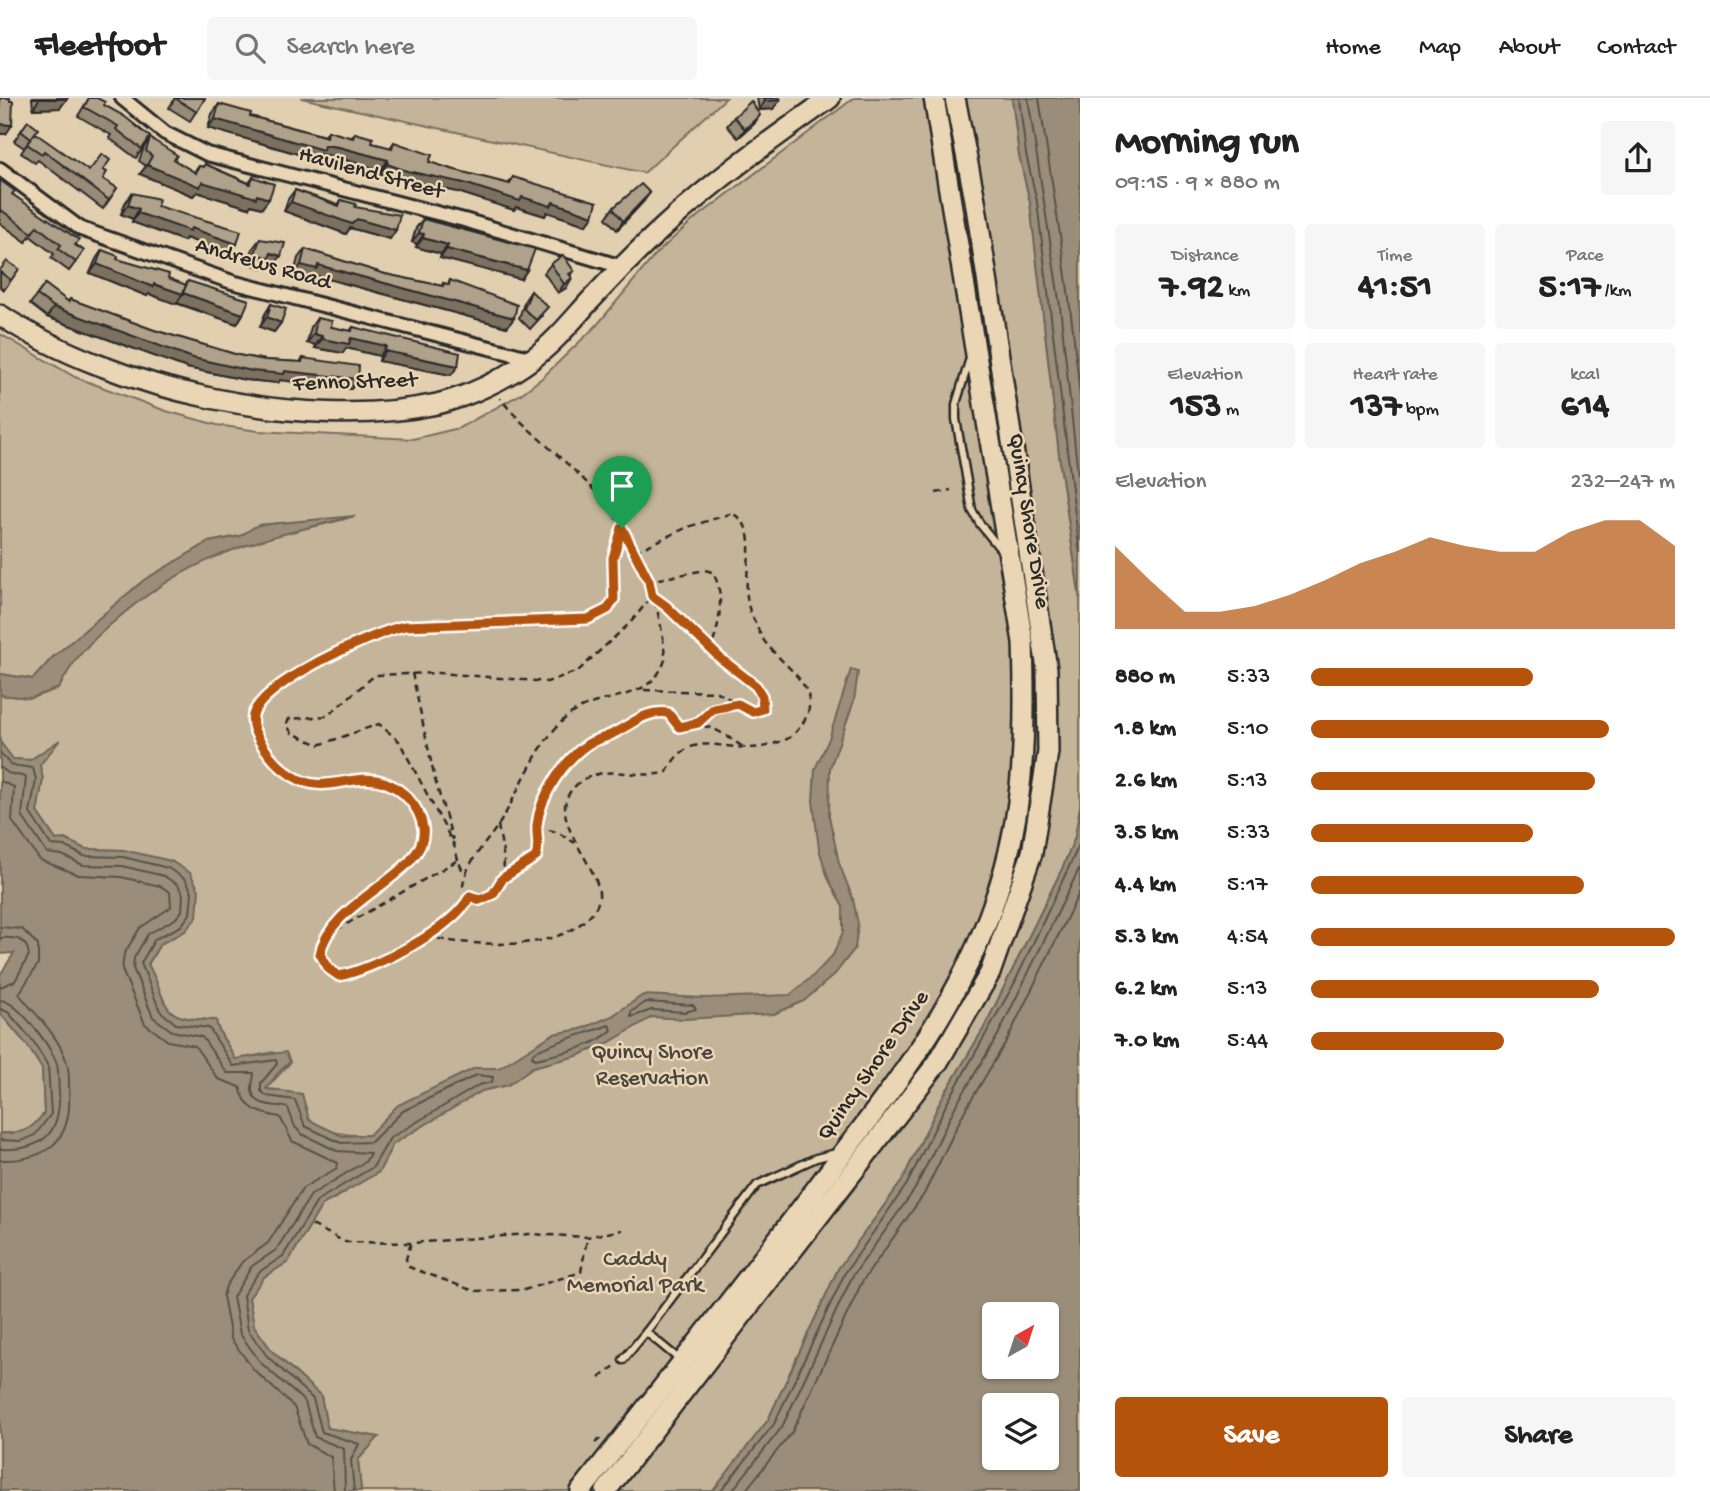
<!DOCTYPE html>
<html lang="en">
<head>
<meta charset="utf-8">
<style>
	body { margin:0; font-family:"Gochi Hand",sans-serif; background:#f6f6f6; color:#222; height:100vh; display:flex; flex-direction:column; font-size:26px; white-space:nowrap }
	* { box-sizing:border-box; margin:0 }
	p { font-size:23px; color:#767676 }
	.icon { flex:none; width:38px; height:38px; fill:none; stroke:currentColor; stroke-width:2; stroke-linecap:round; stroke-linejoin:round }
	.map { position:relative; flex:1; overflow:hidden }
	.details { display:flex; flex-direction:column; background:#fff; width:630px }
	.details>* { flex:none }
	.needle { width:46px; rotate:39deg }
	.buttons { position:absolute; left:982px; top:1204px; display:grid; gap:14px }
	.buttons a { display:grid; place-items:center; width:77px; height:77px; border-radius:7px; background:#fff; box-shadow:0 2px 5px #0004; font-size:35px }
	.pin { position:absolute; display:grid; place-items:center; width:60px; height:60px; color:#fff; margin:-72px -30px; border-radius:50% 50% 50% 0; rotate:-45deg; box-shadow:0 0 7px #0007 }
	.pin .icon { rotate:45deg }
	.round { display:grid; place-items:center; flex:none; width:74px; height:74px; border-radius:7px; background:#f6f6f6 }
	.summary { display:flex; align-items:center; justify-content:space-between; height:119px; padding:0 35px }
	h1 { font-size:38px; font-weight:800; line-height:52px }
	.metrics { display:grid; grid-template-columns:repeat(3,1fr); gap:10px; height:119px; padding:7px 35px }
	.metrics div { display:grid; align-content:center; border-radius:7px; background:#f6f6f6; text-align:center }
	.metrics b { font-size:35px; font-weight:800 }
	.metrics small { font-size:19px; font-weight:400 }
	.metrics p { font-size:19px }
	.chart { height:196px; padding:14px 35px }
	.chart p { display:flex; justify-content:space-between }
	.chart svg { width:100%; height:126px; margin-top:7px; fill:#b45309; opacity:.7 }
	.action { display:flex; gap:14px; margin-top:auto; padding:14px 35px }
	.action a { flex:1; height:80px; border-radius:7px; background:#b45309; color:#fff; font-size:28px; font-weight:800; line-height:80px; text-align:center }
	.action a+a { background:#f6f6f6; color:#222 }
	ul { padding:0 35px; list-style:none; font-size:23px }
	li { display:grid; grid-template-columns:112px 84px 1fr; align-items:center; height:52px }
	li i { height:18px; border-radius:9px; background:#b45309 }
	header { display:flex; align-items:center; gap:42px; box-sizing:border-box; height:98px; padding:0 35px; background:#fff; border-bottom:2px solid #e0e0e0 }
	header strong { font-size:33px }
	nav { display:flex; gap:38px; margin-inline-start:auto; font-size:24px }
	.search { width:490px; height:63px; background:#f6f6f6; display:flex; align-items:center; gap:18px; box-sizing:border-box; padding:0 24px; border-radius:7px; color:#767676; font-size:26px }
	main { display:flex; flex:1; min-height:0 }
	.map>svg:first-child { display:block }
	.green { fill:#c4b499; stroke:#787062; stroke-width:2 }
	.water { fill:#9a8e7a; stroke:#6e665a; stroke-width:2; fill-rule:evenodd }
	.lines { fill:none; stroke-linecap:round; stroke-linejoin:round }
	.shore { stroke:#57534b; stroke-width:2 }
	.lane-casing { stroke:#2b2b2b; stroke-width:11 }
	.street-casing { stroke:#2b2b2b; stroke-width:18 }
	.secondary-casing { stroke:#2b2b2b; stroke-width:24 }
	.path { stroke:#2b2b2b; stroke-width:2.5; stroke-dasharray:7 5; stroke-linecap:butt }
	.lane { stroke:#ead6b4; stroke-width:6 }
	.street { stroke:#ead6b4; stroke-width:12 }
	.secondary { stroke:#ead6b4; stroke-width:19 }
	.wall { fill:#978a77; stroke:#2b2b2b; stroke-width:2 }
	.shaded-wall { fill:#7b7161; stroke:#2b2b2b; stroke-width:2 }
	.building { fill:#b0a18a; stroke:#2b2b2b; stroke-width:2 }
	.route-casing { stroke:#fff; stroke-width:14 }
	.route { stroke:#b45309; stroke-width:9 }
	.labels { text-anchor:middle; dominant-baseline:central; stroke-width:5; stroke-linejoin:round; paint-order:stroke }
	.street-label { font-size:23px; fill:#2b2b2b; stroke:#ead6b4 }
	.park-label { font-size:23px; fill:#4a4641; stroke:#ead6b4 }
</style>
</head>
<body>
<header>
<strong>Fleetfoot</strong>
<div class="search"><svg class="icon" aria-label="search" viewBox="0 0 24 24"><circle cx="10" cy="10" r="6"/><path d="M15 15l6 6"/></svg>Search here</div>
<nav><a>Home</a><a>Map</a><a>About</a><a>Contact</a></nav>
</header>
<main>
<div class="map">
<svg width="1080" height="1393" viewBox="0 0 1080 1393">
	<rect width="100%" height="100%" fill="#e2cfaf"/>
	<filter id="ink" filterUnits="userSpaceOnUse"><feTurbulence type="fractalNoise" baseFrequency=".0143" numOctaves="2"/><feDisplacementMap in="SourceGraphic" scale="14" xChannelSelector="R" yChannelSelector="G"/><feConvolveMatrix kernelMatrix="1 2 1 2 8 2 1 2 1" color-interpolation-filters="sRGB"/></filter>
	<g filter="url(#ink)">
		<g class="green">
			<polygon points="301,0 726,0 644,75"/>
			<path d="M854,0H1012L1019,57L1030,104L1061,373L1080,501V709L1075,739L1062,771L984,930L941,1002L902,1083L838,1171L768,1322L713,1393H361L358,1362L378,1339L327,1330L321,1298L272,1253L254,1228L249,1200L264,1179L288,1164L322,1107L345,1095L370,1037C322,1039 311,1025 280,992L266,991L290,965L273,954L235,962C230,946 218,938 216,922C155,922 172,909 148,867L160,846L185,833L124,752L85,751L65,741L56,742L37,714L43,681L39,667L58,644L30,662L13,661L0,644V597L31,600L59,590C91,522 184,463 255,442C285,433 318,429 348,420L258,427L240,438L209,444L144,482L52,560L33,581L0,576V236L75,279L166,313L217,327L258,333L413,341L459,330L521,296L542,280L597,227L656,156L691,124Z"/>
			<path d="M0,915L27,947L42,971L44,1015C31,1033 22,1036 0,1035Z"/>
		</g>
		<g class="water">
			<polygon points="1012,0 1080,0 1080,501 1061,373 1030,105 1019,57"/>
			<path d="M355,418C261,441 193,455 117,521C92,542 73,560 59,590L31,600L0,597V576L33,581L52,560L144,482L209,444L240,438L258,427Z"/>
			<path d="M851,571L858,574L854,603L830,670L829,718L839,765L853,801L858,826L855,850L835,876L804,903L774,916L684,921L652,919L608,945L577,958L533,969L508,987L482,993L393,1046L379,1074L322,1107L288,1164L264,1179L249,1200L254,1228L272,1253L321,1298L327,1330L379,1339L358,1362L361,1393H0V1035C22,1036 31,1033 44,1015L42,970L27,947L0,915V877L14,855L0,856V644L13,661L30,662L60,642L40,667L43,681L37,714L56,742L65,741L85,751L124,752L171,763L190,775L199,792L197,819L185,833L160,846L148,866C171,909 156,922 216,922C218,938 229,946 235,961L286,954L290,964L278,975L266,991L302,996L309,1022L342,1038L369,1037L398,1007L475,970H499L553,936L581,931L612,918L643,897L704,900L790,897L814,877L833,857L843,834V809L828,780L819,751L813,703L815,671L829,641Z"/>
			<path d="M1080,709V1393H713L768,1322L838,1171L902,1083L941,1002L984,930L1062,771L1075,739ZM1046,1216V1269H994V1216ZM1046,1307V1360H994V1307Z"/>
		</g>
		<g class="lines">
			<g class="shore">
				<polyline points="1019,0 1026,56 1037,104 1080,457"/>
				<polyline points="1028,0 1060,208 1080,396"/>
				<path d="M1039,0C1054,99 1071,198 1080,299"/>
				<polyline points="0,655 11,667 33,670 36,682 30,715 51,747 64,748 84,758 123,759 168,770 185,781 192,794 190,816 181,828 155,841 141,865 160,913 176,926 209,930 233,968 276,962 277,966 261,985 261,993 267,998 295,1002 305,1028 341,1045 371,1044 403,1013 477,977 493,979 492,984 479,987 390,1040 373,1069 318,1102 283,1158 259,1174 243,1197 248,1232 267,1258 313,1301 322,1334 359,1346 351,1362 354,1393"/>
				<path d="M0,669L8,675L26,679L22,718L47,755L62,757L83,767L122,768L164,778L178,787L183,796L182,813L175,821L148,836L134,860L133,870L153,919L172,933L202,939L227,975H254C254,981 251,987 252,993C255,1010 276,1006 288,1010L295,1029L302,1036L337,1053L370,1055L366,1063L311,1097L276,1152L252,1168L233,1199L240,1236L261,1265L305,1304L315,1339L344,1351L345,1393"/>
				<path d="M0,683L14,689L12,723L40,762L79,777L121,779L160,788L170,794L171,809L140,830L124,856L122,872L145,926L168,943L195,948L218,981L240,989C246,1012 258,1015 280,1019L292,1043L338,1065L337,1070L303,1090L268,1145L242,1164L226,1188L223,1198L231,1241L254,1272L294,1309L307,1346L331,1359L334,1393"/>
				<path d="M0,829L22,831L38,847V866L19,896C35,916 58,937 66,962C70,972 69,984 69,995C72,1043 47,1063 0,1062"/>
				<path d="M0,840C15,839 27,840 29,857L15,883L0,889"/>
				<path d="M0,902C18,903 51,949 57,966C59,974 58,985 59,994C61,1036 42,1053 0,1051"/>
				<polygon points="646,904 693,907 696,911 685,914 652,912 631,919 631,914"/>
				<polyline points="0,911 8,914 33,943 48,968 51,1016 35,1037 21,1043 0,1042"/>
				<path d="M609,927L612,932C593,950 561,955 536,961L532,959L533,955C557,942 583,937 609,927Z"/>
				<polyline points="721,1393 774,1326 845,1175 907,1086 947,1005 1014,886 1080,745"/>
				<polyline points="732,1393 782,1329 852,1179 915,1091 955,1009 998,937 1080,769"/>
				<polyline points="745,1393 792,1334 862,1184 924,1096 964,1014 1007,942 1080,793"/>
			</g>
			<g class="lane-casing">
				<g id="lane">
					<polyline points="970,260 956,306 956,321 972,412 980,426 1002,453"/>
					<polyline points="623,1262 646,1234"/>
					<polyline points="680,1262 646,1234 757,1087 816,1060 836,1055"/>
				</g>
			</g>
			<g class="street-casing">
				<g id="street">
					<polyline points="122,0 165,35 207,56 464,122 622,169"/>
					<polyline points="0,71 81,131 232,184 533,261"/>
				</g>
			</g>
			<g class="secondary-casing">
				<g id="secondary">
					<path d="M0,217C113,292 304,334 437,306C470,298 505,281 532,261C553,246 571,224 588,205C613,178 639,151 667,126C717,80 775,39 830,0"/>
					<path d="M581,1393C662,1290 743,1188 822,1083C892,990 957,913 995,801C1025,716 1026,633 1023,544L934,0"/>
					<polyline points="606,1393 938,964 990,875 1032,755 1048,654 1047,571 975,102 955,0"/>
				</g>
			</g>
			<g class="path">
				<polyline points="936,395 951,392"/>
				<path d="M622,430L613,460L614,501L608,511L588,521L405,528C370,535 264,582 253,617C250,629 259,642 265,651C274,664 285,675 300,682C328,695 356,673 384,684C403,691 420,709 423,730C430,776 331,800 320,856L329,871L339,878C370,872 391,850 421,841C431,838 447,843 458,844C501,847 569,852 596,809C616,776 532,719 580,684C607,664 639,683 667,674C692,622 733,663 776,645C782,643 790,641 794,636C833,595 788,574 765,544C760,537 757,528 753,520C737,491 758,449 744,426C742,422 736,418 733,415L688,429L634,454"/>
				<polyline points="412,575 435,682 453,742"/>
				<path d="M644,592L717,594L753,614L763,611L765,605L756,588L711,550C719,531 726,493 712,474L705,472L649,483"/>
				<polyline points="698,625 713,611 737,606"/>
				<path d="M498,727C503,758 514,786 480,802L470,798L463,788C466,763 488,744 501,723C520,692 541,636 572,615C606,593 650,605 665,562C663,506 632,431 593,391C563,359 527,334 500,300"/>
				<polyline points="537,729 557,734 575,745"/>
				<polyline points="458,762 454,747 399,643 379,626 319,647 292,635 286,626 289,621 327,618 375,577 439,575 547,584 578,573 631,524 652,498 711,550"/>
				<path d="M503,780L536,759C540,747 536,739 537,727C540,698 564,662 588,646C596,641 606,640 614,635C633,626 645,612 668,615L679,629C708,623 719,633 743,649"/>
				<polyline points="326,838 458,762 464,776"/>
				<polyline points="424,839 463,810 470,798"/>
				<polyline points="312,1127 345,1144 411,1145 529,1136 587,1139 622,1132"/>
				<polyline points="411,1145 406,1161 409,1169 474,1193 524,1192 581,1174 587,1141"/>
				<polyline points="599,1280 616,1267"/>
				<polyline points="595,1345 601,1340"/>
			</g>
			<use href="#lane" class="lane"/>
			<use href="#street" class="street"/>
			<use href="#secondary" class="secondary"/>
		</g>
		<g class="wall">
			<polygon points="32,0 67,0 60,10 33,11"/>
			<polygon points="89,0 104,7 150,39 136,60 109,40 111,37 78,18"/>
			<polygon points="175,0 205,0 190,23 169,10"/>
			<polygon points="757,0 780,0 780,2 773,11 759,12"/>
			<polygon points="219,6 250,18 325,38 328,33 351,40 355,35 372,45 390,50 394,44 429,64 451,71 508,86 513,79 593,118 586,127 547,114 545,118 516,109 514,112 458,94 401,82 380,76 381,72 332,58 320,56 316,61 208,30 212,16"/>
			<polygon points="734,19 754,26 738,40 727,28"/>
			<polygon points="28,23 34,37 89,73 103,72 103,81 117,90 103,111 38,62 35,65 21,55 30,42 24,50 14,43"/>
			<polygon points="150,40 174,62 194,74 199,68 203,69 205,66 249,85 253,79 262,110 251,107 249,110 197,94 193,98 140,76 146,68 139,63 144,49"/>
			<polygon points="0,82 12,96 84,153 69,173 51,160 54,156 30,138 26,144 0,125"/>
			<polygon points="295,92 338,107 341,102 355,109 390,141 350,130 346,136 284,113 288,101"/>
			<polygon points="132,95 157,108 230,156 186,140 184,143 132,124 133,121 121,116 125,105"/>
			<polygon points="643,104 617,132 606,120 613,110"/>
			<polygon points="423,121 527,172 521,181 440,160 441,156 416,149 417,146 412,144 416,130"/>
			<polygon points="260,141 274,167 266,164 262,170 248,165 253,150"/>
			<polygon points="305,151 385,176 442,188 443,185 448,186 450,182 514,220 507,229 313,177 310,181 294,176 298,160"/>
			<polygon points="102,152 117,161 185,187 188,183 243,216 237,226 149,196 147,198 90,175 96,161"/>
			<polygon points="551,166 574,173 571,178 566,190 558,195 544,175"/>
			<polygon points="19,171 4,192 0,189 0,172"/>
			<polygon points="45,186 68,204 70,201 154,232 238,257 265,262 300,264 303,260 358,281 351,291 280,282 278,285 246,282 187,270 47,219 30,206"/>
			<polygon points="531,193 542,218 530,231 519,220 525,202"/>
			<polygon points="271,206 281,225 274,234 260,229 265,216"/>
			<polygon points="317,220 331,229 350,233 353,229 458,268 451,277 379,263 380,258 346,250 343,255 315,250 316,247 307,245 311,229"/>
		</g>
		<g class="shaded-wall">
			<polygon points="39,1 67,1 60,10 33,11"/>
			<polygon points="780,2 773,11 759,12 765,3"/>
			<polygon points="760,17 754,26 738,40 745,31"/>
			<polygon points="215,21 324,47 339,49 388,62 381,72 332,58 320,56 316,61 208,30"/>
			<polygon points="0,26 12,27 6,36 0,36"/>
			<polygon points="387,66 522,99 553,104 593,118 586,127 547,114 545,118 516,109 514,112 458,94 401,82 380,76"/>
			<polygon points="147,67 202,84 257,97 269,101 262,110 251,107 249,110 197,94 193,98 140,76"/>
			<polygon points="650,95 643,104 617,132 623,123"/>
			<polygon points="291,104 357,121 396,132 390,141 350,130 346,136 284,113"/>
			<polygon points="128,107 139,111 133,121 121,116"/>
			<polygon points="138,115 191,130 237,146 230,156 186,140 184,143 132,124"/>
			<polygon points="419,135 424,136 417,146 412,144"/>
			<polygon points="423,140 448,147 441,156 416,149"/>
			<polygon points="447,151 527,172 521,181 440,160"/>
			<polygon points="255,155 271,155 281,158 274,167 266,164 262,170 248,165"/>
			<polygon points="97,166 154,186 183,196 176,206 149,196 147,198 90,175"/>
			<polygon points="301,167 318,167 514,220 507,229 313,177 310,181 294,176"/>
			<polygon points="572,180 566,190 558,195 564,186"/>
			<polygon points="183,195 243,216 237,226 177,205"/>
			<polygon points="54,209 285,273 358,281 351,291 280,282 278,285 246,282 187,270 47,219"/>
			<polygon points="267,219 281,225 274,234 260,229"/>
			<polygon points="314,236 322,238 316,247 307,245"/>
			<polygon points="351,240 386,248 380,258 346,250 343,255 315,250 322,241"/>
			<polygon points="385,253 458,268 451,277 379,263"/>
		</g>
		<g class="building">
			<polygon points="0,0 10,0 10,3 13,3 12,27 0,26"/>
			<rect x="39" y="0" width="28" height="1"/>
			<polygon points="89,0 97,0 105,4 104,7 124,18 150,39 142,51 116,31 118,28 84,9"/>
			<polygon points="175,0 205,0 197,14"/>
			<polygon points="765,0 780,0 780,2 765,3"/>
			<polygon points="751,3 760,17 745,31 734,19"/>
			<polygon points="219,6 251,15 250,18 327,39 328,33 353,40 355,35 373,40 372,45 392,50 394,44 432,57 429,64 451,71 510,86 513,79 597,104 593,118 553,104 551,108 522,99 520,103 464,85 407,73 387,66 388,62 339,49 324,47 323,52 215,21"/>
			<polygon points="28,23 38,31 31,41 21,33"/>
			<polygon points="35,35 89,73 102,56 110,62 103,72 107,74 103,81 117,90 109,102 44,53 42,56 27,46"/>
			<polygon points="150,40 177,57 174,62 196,75 199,68 204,69 205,66 250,86 253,79 274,86 269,101 257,97 256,100 202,84 200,89 147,67 152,58 146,53"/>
			<polygon points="0,82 15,93 12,96 79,142 75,147 84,153 76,164 58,151 61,147 37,128 32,135 0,111"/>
			<polygon points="641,86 650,95 623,123 613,110"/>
			<polygon points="295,92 339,108 341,102 356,106 355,109 400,117 396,132 357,121 352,126 291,104"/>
			<polygon points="132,95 159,101 157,108 241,133 237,146 191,130 190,133 138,115 139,111 128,107"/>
			<polygon points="423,121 535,151 527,172 447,151 448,147 423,140 424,136 419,135"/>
			<polygon points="260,141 285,145 281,158 271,155 269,160 255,155"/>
			<polygon points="305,151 385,176 443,188 443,185 449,187 450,182 517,207 514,220 318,167 317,171 301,167"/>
			<polygon points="102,152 118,158 117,161 169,176 168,180 186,187 183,196 154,186 153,189 97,166"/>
			<polygon points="563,157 574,173 569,176 572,180 564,186 551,166"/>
			<polygon points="7,163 19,171 11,182 0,174 0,172"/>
			<polygon points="188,183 249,202 243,216 183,195"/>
			<polygon points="45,186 69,204 70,201 154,232 238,257 265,262 302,264 303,260 359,268 358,281 285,273 284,276 252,273 193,260 54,209 37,197"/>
			<polygon points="531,193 548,209 536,222 524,211"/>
			<polygon points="271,206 286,211 281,225 267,219"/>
			<polygon points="317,220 332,223 331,229 352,233 353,229 460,255 458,268 385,253 386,248 351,240 349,246 322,241 322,238 314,236"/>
		</g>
	</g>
	<g class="lines" filter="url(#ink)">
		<g class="route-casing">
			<path id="route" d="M622,430L649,483L652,498L666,508L720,560L756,588L762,598L763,611L753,614L738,606L713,611L698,625L679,629L668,615C645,612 633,626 614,635C606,640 596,641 588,646C564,662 540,698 537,727C536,739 540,747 536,759L503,780L493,796L480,802L470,798C453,831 375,871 339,878L329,871L320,856C330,801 430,776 423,730C420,709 403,691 384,684C356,674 328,695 300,682C285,675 274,664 265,651C259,642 250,629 253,617C263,584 372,535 405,528L588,521L608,511L614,501L613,460Z"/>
		</g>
		<use href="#route" class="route"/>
	</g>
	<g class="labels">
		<g class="street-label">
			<text transform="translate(371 76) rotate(15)">Havilend Street</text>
			<text transform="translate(263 167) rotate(16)">Andrews Road</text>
			<text transform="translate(355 285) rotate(-2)">Fenno Street</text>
			<text transform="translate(1028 423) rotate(81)">Quincy Shore Drive</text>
			<text transform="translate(874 968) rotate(-55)">Quincy Shore Drive</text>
		</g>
		<g class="park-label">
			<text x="652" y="955">Quincy Shore<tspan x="652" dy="26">Reservation</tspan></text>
			<text x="635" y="1162">Caddy<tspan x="635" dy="26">Memorial Park</tspan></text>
		</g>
	</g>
</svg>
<div class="buttons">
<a><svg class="needle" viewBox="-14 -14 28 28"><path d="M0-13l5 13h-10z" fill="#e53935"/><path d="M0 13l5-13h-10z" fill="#767676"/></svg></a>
<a><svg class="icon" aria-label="layers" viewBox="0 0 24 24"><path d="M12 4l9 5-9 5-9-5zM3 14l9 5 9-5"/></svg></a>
</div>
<div class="pin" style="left:622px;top:430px;background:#1e9e55"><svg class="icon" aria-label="arrive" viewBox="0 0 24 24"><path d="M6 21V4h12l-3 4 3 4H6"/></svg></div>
</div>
<section class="details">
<div class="summary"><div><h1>Morning run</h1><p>09:15 · 9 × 880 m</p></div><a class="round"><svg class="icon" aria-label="share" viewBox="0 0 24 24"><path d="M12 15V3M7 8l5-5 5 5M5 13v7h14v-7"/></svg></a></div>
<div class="metrics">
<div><p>Distance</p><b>7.92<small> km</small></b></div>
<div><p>Time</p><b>41:51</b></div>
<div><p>Pace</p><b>5:17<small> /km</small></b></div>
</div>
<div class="metrics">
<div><p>Elevation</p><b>153<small> m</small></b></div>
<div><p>Heart rate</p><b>137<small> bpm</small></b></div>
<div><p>kcal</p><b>614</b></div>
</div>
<div class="chart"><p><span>Elevation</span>232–247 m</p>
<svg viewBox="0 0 160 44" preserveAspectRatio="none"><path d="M0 44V15L10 27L20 38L30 38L40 36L50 32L60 27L70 21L80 17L90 12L100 15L110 17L120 17L130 10L140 6L150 6L160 15V44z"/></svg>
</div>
<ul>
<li><b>880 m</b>5:33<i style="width:61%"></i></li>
<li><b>1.8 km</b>5:10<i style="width:82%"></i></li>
<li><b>2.6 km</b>5:13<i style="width:78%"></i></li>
<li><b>3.5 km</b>5:33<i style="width:61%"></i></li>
<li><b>4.4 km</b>5:17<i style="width:75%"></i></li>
<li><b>5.3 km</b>4:54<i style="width:100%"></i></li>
<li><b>6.2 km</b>5:13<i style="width:79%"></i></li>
<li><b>7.0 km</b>5:44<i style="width:53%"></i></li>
</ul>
<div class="action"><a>Save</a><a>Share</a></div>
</section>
</main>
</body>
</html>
